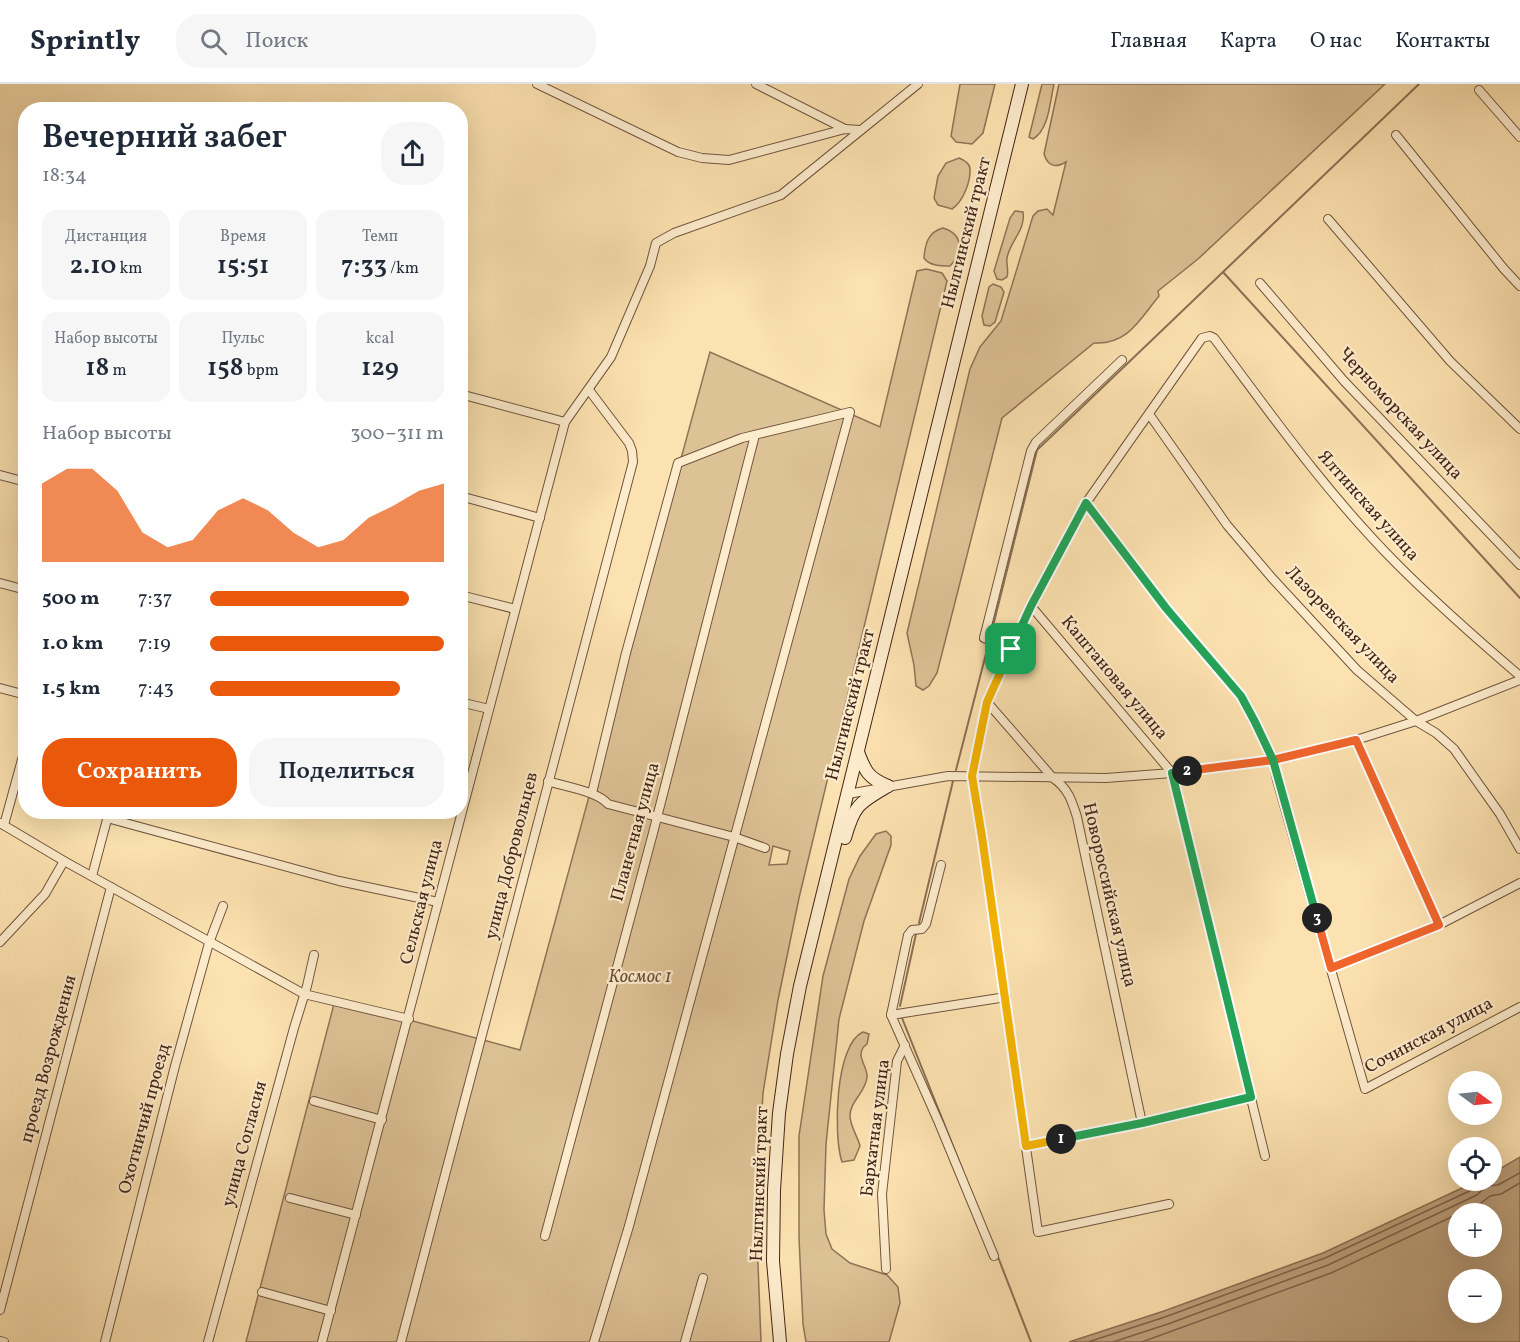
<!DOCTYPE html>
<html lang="ru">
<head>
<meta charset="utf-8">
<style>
	body { margin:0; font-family:Vollkorn,serif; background:#f6f6f7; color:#1f2937; height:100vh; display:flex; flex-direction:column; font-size:22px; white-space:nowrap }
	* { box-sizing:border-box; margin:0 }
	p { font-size:20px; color:#747a83 }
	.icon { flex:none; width:33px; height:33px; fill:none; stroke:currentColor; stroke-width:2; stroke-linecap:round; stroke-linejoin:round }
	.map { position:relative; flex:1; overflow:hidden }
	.details { position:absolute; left:18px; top:18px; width:450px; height:717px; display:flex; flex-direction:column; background:#fff; border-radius:24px; box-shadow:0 6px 24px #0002 }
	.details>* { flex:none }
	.needle { width:39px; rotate:105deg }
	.buttons { position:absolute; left:1448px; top:987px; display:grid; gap:12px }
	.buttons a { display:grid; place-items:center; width:54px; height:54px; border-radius:50%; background:#fff; box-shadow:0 6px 24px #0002; font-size:30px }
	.pin { position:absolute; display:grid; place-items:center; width:51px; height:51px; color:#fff; margin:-26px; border-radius:12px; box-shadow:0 3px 9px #0006 }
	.km { position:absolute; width:30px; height:30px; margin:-15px; border-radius:50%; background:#222; color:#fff; font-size:16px; line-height:30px; text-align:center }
	.round { display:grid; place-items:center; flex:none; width:63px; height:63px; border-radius:24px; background:#f6f6f7 }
	.summary { display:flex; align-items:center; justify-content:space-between; height:102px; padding:0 24px }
	h1 { font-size:33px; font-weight:600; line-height:45px }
	.metrics { display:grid; grid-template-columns:repeat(3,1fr); gap:9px; height:102px; padding:6px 24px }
	.metrics div { display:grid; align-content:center; border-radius:15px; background:#f6f6f7; text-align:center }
	.metrics b { font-size:26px; font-weight:600 }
	.metrics small { font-size:16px; font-weight:400 }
	.metrics p { font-size:16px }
	.chart { height:168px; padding:12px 24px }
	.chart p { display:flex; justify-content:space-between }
	.chart svg { width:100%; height:108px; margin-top:6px; fill:#ea580c; opacity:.7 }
	.button { display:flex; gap:12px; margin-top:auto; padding:12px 24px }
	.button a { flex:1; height:69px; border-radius:24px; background:#ea580c; color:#fff; font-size:24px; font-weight:600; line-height:69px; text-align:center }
	.button a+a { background:#f6f6f7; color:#1f2937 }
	ul { padding:0 24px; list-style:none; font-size:20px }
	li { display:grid; grid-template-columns:96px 72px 1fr; align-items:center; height:45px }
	li i { height:15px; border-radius:8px; background:#ea580c }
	header { display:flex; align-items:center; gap:36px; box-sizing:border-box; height:84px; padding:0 30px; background:#fff; border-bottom:2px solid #e0e1e3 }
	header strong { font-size:28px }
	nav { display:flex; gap:33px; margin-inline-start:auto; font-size:21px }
	.search { width:420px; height:54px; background:#f6f6f7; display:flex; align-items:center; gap:15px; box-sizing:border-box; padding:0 21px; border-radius:24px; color:#747a83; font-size:22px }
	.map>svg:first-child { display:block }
	.green { fill:#ddc296; stroke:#907357; stroke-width:1.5; fill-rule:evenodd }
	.water { fill:#bda17c; stroke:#8c6f54; stroke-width:1.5; fill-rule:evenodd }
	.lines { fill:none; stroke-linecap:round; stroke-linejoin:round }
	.shore { stroke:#80624a; stroke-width:1.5 }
	.stream { stroke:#8c6f54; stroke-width:2 }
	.minor-casing { stroke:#71543e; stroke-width:10 }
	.secondary-casing { stroke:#432418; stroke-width:14 }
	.minor { stroke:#fdeccc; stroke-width:8 }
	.secondary { stroke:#fdeccc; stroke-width:12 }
	.split-1-casing { stroke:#fff; stroke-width:12 }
	.split-2-casing { stroke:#fff; stroke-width:12 }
	.split-3-casing { stroke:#fff; stroke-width:12 }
	.split-4-casing { stroke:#fff; stroke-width:12 }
	.split-1 { stroke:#f5b400; stroke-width:8 }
	.split-2 { stroke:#22a559; stroke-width:8 }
	.split-3 { stroke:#f0652b; stroke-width:8 }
	.split-4 { stroke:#22a559; stroke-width:8 }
	.labels { text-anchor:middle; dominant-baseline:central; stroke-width:4.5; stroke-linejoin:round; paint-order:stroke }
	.street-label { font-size:18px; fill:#432418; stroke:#fdeccc }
	.park-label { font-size:18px; font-style:italic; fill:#6a4c38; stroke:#fdeccc }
</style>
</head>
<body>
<header>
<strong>Sprintly</strong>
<div class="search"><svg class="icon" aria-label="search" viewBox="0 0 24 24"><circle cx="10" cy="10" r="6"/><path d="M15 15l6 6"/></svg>Поиск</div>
<nav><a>Главная</a><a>Карта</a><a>О нас</a><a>Контакты</a></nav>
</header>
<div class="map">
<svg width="1520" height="1258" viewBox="0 0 1520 1258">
	<rect width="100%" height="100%" fill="#fce2b0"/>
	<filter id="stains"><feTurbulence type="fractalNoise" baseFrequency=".00333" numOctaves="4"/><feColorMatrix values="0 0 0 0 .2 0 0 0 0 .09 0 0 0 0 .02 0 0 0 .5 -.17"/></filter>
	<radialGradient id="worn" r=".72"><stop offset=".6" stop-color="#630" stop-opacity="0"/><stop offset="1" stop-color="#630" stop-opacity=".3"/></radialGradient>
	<g class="green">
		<polygon points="960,0 995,0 983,49 972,60 956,58 951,52"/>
		<path d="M1042,0H1054C1050,17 1049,46 1033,55L1029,53Z"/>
		<path d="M1059,0H1385L1198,175L1158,207L1159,212C1140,235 1128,261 1094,259L1002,334L937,589L929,602L923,606L916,602L914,581L907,549L970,285L980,263L1001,237L1033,132L1038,127L1047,125L1053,131L1066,78C1056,84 1048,83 1044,70Z"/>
		<path d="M959,74C964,76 969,79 970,84C971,97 963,118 952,125L938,121L934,114L938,92L946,79Z"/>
		<path d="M1015,127L1023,128C1026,146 1010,157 1007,174C1006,180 1009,186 1007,193L1002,196L997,195L994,187L1010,134Z"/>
		<path d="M943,144C963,150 964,168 950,182C942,182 929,182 924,174C925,160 928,148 943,144Z"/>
		<path d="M926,185L942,189L947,197L799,814L778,916L763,1009L756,1128L761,1258H246L335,916L520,966L710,268L880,343L917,187ZM773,762L790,767L787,780L769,781Z"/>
		<polygon points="993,200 1001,203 1004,208 995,238 990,242 984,241 982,232 989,203"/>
		<polygon points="886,747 891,752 891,761 864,837 839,935 826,1060 824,1126 826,1150 832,1165 850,1179 887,1191 898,1203 900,1219 889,1258 806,1258 803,1240 799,1154 799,1052 823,892 849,795 860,772 876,750"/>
		<path d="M863,948L869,950L867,960C853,970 868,982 867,993C866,1008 850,1017 850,1032C850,1042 858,1053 860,1062L854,1076L842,1078C833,1052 835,960 863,948Z"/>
	</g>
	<path class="water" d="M1520,1073V1258H1069L1164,1227L1323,1169L1477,1097L1491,1096V1090ZM1458,1130H1491V1162H1458ZM1458,1196H1491V1228H1458Z"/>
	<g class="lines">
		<g class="shore">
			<polyline points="1460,1130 1481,1119 1490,1112 1501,1110 1520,1099"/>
			<polyline points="1088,1258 1165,1233 1325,1174 1474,1105 1477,1101 1478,1096"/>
			<polyline points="1113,1258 1168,1240 1328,1181 1477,1111 1486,1102 1498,1101 1520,1089"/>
			<polyline points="1142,1258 1331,1189 1458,1130"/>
		</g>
		<g class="stream">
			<polyline points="1419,0 1223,188 1520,514"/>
			<polyline points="991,550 1037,366 1223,188"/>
			<polyline points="956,686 988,562"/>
			<polyline points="919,839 953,697"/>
			<polyline points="900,922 916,850"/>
			<polyline points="902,934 963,1087"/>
			<polyline points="998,1173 1031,1258"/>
		</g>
		<g class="minor-casing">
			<g id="minor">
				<polyline points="537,0 678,68 702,74 729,76 845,45 860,46"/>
				<polyline points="756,0 845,45"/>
				<polyline points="1479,6 1520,53"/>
				<polyline points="1396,51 1504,185 1520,202"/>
				<polyline points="1328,135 1450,277 1520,345"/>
				<polyline points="1260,199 1344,297 1520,481"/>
				<polyline points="460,310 565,338"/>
				<polyline points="1149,330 1227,441 1272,494 1357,586 1416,637 1436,649 1454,665 1500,730 1520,765"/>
				<polyline points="0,391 26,398"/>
				<polyline points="460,412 540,434"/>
				<polyline points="1086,419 1166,524 1241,612 1255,638 1273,676 1277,696 1365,1005 1520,923"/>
				<polyline points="0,499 26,506"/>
				<polyline points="460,511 515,525"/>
				<polyline points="1031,522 1172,689 1265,1072"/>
				<polyline points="1011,565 984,554 1031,367 1036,358 1122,276"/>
				<polyline points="0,604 26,611"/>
				<polyline points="460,618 489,625"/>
				<path d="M987,618L1053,694C1068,704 1072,717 1077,733L1142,1039"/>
				<polyline points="1356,656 1439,841"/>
				<path d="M548,697C565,703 597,707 608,720L734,753L765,764"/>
				<polyline points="592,709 626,569 678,379 742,354 850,328 629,1142 594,1258"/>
				<polyline points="848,710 948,692 1106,694 1172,689 1273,676 1356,656 1416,637 1520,596"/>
				<polyline points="107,734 339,797 438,818"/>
				<polyline points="0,739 64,777 304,910 409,935"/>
				<polyline points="4,741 26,661"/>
				<polyline points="941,781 926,840 922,845 912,846 908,851 891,931 939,1039 994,1172"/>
				<polyline points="92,792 109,728"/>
				<polyline points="0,858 45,810 64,777"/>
				<polyline points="1331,884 1433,844 1520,799"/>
				<polyline points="891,931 1006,913"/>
				<polyline points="314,1017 382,1036"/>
				<polyline points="1026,1062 1142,1039 1251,1013"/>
				<polyline points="290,1114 356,1131"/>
				<path d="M1169,1120L1038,1148L982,753L972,692L987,618L1031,522L1086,419L1202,254L1210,252L1214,254C1272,332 1329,412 1398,481C1437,520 1478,556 1520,592"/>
				<polyline points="545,1152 653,749 755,351"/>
				<polyline points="886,1185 882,1110 897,977 905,961"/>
				<polyline points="262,1208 331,1227"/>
				<polyline points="0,1226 111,803"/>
				<polyline points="0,1257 4,1258"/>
				<polyline points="105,1258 175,982 209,859 223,822"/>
				<polyline points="208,1258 294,944 307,902 314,871"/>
				<polyline points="322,1258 565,338 611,273 650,182 656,159 674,149 781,111 918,0"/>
				<polyline points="401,1258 633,378 632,367 629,359 589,306"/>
				<polyline points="685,1258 703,1194"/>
			</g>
		</g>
		<g class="secondary-casing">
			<g id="secondary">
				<path d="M858,668C865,687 868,694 888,702"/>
				<path d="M845,754C854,721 859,719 888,702"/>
				<polyline points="780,1258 773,1177 774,1106 779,1029 787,970 800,902 1022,0"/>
			</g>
		</g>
		<use href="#minor" class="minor"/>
		<use href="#secondary" class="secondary"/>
	</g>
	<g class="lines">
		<g class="split-1-casing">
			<polyline id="split-1" points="1011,565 987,618 972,692 982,753 1026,1062 1061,1055"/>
		</g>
		<g class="split-2-casing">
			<polyline id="split-2" points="1061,1055 1142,1039 1251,1013 1172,689 1187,687"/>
		</g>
		<g class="split-3-casing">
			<polyline id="split-3" points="1187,687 1273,676 1356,656 1439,841 1331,884 1317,834"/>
		</g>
		<g class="split-4-casing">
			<polyline id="split-4" points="1011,565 1031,522 1086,419 1166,524 1241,612 1255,638 1273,676 1317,834"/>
		</g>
		<use href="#split-1" class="split-1"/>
		<use href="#split-2" class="split-2"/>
		<use href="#split-3" class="split-3"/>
		<use href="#split-4" class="split-4"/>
	</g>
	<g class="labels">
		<g class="street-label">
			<text transform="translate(967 149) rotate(-76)">Нылгинский тракт</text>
			<text transform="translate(1400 330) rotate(47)">Черноморская улица</text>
			<text transform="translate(1368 422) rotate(48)">Ялтинская улица</text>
			<text transform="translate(1342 541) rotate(46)">Лазоревская улица</text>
			<text transform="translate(1114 594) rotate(50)">Каштановая улица</text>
			<text transform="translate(851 621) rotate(-76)">Нылгинский тракт</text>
			<text transform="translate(636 748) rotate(-75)">Планетная улица</text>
			<text transform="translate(512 772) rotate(-76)">улица Добровольцев</text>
			<text transform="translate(1109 811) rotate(77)">Новороссийская улица</text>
			<text transform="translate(422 818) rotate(-76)">Сельская улица</text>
			<text transform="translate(1429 952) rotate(-28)">Сочинская улица</text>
			<text transform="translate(49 975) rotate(-75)">проезд Возрождения</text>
			<text transform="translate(145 1035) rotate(-75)">Охотничий проезд</text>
			<text transform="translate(876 1044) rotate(-83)">Бархатная улица</text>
			<text transform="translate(245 1060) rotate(-75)">улица Согласия</text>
			<text transform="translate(760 1100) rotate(-88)">Нылгинский тракт</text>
		</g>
		<g class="park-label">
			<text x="640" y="893">Космос 1</text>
		</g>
	</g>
	<rect width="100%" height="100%" filter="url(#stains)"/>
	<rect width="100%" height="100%" fill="url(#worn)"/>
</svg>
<div class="buttons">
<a><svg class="needle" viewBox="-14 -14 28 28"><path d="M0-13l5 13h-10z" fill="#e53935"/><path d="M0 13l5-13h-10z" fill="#747a83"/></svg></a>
<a><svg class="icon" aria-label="locate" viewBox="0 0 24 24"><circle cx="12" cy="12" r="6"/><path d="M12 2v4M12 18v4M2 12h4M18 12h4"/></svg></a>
<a>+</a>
<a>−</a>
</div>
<div class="pin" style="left:1011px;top:565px;background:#1e9e55"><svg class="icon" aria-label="arrive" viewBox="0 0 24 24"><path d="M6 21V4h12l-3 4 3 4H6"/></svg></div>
<b class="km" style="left:1061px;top:1055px">1</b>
<b class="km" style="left:1187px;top:687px">2</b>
<b class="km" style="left:1317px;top:834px">3</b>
<section class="details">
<div class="summary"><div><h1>Вечерний забег</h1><p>18:34</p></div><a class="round"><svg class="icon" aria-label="share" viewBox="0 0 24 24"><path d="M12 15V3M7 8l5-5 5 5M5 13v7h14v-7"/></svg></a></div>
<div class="metrics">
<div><p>Дистанция</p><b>2.10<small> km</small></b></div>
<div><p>Время</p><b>15:51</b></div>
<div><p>Темп</p><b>7:33<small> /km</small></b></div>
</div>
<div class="metrics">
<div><p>Набор высоты</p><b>18<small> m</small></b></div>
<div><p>Пульс</p><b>158<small> bpm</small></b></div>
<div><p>kcal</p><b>129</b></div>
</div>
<div class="chart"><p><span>Набор высоты</span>300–311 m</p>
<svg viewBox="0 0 160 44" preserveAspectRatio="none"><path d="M0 44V12L10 6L20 6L30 15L40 32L50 38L60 35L70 23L80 18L90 23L100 32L110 38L120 35L130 26L140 21L150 15L160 12V44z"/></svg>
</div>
<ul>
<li><b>500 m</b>7:37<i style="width:85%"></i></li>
<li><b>1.0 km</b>7:19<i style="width:100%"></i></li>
<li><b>1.5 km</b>7:43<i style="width:81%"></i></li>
</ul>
<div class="button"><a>Сохранить</a><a>Поделиться</a></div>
</section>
</div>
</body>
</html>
